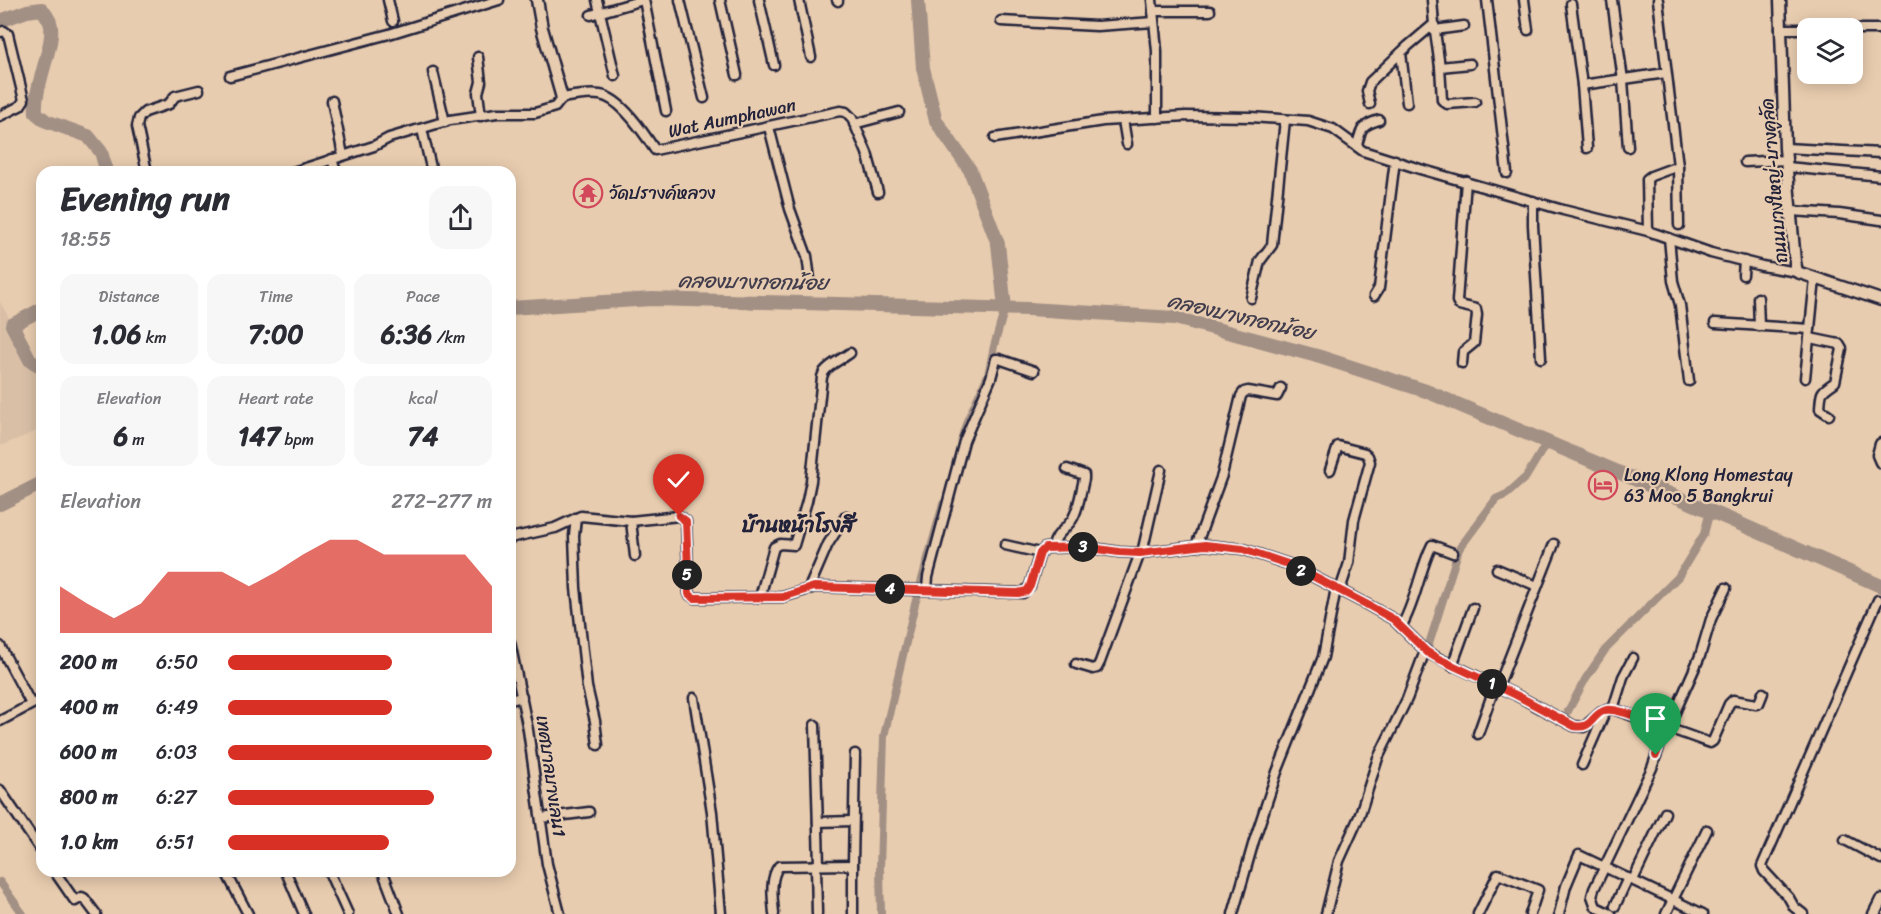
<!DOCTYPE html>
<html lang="en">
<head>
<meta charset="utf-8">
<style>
	body { margin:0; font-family:Sriracha,"Playpen Sans Thai",sans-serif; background:#f7f7f7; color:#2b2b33; height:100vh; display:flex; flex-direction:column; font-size:22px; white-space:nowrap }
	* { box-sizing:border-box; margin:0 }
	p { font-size:20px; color:#7c7c81 }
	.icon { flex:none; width:33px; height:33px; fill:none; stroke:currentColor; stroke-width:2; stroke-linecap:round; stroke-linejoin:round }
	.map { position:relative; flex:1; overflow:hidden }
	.details { position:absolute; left:36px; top:166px; width:480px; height:711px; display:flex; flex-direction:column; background:#fff; border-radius:18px; box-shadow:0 3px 15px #0003 }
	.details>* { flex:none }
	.buttons { position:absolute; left:1797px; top:18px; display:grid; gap:12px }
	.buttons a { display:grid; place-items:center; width:66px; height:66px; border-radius:12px; background:#fff; box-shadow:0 3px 15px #0003; font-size:30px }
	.pin { position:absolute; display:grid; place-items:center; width:51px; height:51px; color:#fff; margin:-62px -26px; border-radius:50% 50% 50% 0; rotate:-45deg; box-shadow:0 0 6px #0007 }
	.pin .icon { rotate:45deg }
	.km { position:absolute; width:30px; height:30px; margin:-15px; border-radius:50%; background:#222; color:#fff; font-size:16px; line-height:30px; text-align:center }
	.round { display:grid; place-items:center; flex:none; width:63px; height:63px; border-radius:18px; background:#f7f7f7 }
	.headline { display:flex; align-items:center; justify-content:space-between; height:102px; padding:0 24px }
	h1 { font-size:33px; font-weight:700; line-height:45px }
	.metrics { display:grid; grid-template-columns:repeat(3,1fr); gap:9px; height:102px; padding:6px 24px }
	.metrics div { display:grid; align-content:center; border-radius:15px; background:#f7f7f7; text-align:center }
	.metrics b { font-size:26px; font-weight:700 }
	.metrics small { font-size:16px; font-weight:400 }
	.metrics p { font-size:16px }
	.chart { height:168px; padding:12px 24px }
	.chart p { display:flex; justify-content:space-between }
	.chart svg { width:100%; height:108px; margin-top:6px; fill:#d93025; opacity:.7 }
	ul { padding:0 24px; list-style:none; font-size:20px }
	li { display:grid; grid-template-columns:96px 72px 1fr; align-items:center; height:45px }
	li i { height:15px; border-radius:8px; background:#d93025 }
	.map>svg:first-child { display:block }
	.built { fill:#d9bfa6 }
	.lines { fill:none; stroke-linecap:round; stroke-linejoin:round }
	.canal { stroke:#a29085; stroke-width:8 }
	.river { stroke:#a29085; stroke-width:14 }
	.minor-casing { stroke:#22223b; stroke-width:13 }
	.tertiary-casing { stroke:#22223b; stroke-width:15 }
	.minor { stroke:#e8ccaf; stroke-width:8 }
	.tertiary { stroke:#e8ccaf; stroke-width:10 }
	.route-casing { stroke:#fff; stroke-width:12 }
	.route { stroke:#d93025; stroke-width:8 }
	.labels { text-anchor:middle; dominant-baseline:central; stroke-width:4.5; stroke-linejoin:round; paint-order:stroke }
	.street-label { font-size:18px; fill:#22223b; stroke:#e8ccaf }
	.poi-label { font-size:18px; fill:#22223b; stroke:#e8ccaf; text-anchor:start }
	.water-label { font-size:20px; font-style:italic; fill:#423e4e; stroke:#e8ccaf }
	.quarter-label { font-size:21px; font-weight:bold; fill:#22223b; stroke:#e8ccaf }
</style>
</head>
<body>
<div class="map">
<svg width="1881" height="914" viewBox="0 0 1881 914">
	<rect width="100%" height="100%" fill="#e8ccaf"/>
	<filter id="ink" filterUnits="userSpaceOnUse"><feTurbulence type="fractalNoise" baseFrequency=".0167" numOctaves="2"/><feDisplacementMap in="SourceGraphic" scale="12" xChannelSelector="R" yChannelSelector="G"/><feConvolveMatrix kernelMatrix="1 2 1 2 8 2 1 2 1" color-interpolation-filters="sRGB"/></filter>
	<g filter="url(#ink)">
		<polygon class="built" points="0,302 42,377 42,429 0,446"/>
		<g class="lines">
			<g class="canal">
				<polyline points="962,437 967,421 988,375 994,346 1005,308"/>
				<polyline points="1429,644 1459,549 1496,499 1507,494 1526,477 1547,442"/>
				<polyline points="1568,711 1586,678 1605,650 1678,577 1704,534 1710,511"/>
				<polyline points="0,882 23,914"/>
				<polyline points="881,914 880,869 884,736 915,604 943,504"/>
			</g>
			<g class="river">
				<polyline points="918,0 923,68 936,121 970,170 998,244 1005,308"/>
				<path d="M0,21L27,11L42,9C45,13 48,18 50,22C57,41 33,87 36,113L46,121L88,136L101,152L107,172"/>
				<polyline points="510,308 652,299 1029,309 1175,318 1317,356 1426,391 1729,519 1881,586"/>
				<polyline points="42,309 12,325 30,360 42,367"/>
				<polyline points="0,504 42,483"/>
			</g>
			<g class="minor-casing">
				<g id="minor">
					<polyline points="388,0 393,21"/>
					<polyline points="597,0 615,76"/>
					<polyline points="644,0 666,111"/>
					<polyline points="680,0 704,98"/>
					<polyline points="720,0 737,75"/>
					<polyline points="759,0 774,65"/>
					<polyline points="799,0 811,57"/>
					<polyline points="837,0 838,1"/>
					<polyline points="1152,0 1157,51 1157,118"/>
					<polyline points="1487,0 1507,173"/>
					<polyline points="1524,0 1528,30"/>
					<polyline points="1612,0 1623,80 1628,147"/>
					<polyline points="1571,4 1582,85 1587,148"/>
					<polyline points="1153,11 1210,11"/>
					<polyline points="591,15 643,0"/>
					<polyline points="1001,21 1097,26 1154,22"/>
					<polyline points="1434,24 1440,67 1442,100 1447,104 1475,102"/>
					<polyline points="1780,29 1808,29"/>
					<polyline points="1852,29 1881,29"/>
					<polyline points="1435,30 1464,26"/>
					<polyline points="0,32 4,31 8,34 24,100 20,106 0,116"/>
					<polyline points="1401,53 1407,103"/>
					<polyline points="478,57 481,82 478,93 481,116"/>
					<polyline points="1440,67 1470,64"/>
					<polyline points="433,72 445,122"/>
					<polyline points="230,76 389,34 499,0"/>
					<polyline points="1582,85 1666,73"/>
					<polyline points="332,101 343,155"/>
					<polyline points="1370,104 1367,91 1370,82 1408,46 1434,24 1432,0"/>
					<polyline points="1123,120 1127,144"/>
					<polyline points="854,124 899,112"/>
					<polyline points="769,127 790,209 807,256 810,279"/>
					<polyline points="422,129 432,172"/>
					<polyline points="995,138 1103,121 1186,116 1251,117 1308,121 1333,129 1363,151 1420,169 1563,210 1648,231 1711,253 1762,266 1797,272"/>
					<path d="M1357,145C1361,129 1362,125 1379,120"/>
					<polyline points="1785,148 1881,153"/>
					<polyline points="332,159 336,172"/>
					<polyline points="1745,162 1786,160"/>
					<polyline points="1678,166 1679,225"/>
					<polyline points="1787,167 1881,176"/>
					<polyline points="147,172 137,126 139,118 145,112 169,104 175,96 199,90"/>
					<path d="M293,172L374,146L389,138L450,120L497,113H535L555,107L562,98C574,96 587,93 600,95C621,98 644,133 655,150L840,111L846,112L852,118L867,153L878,192"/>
					<polyline points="1533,201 1533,225 1541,358"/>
					<polyline points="1791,211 1839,214 1881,220"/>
					<polyline points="1648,231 1647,179 1651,176 1678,166 1658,0"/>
					<polyline points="1669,238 1673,281 1680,305 1689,381"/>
					<polyline points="1743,275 1744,261"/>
					<polyline points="1374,296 1379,288 1395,160"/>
					<polyline points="1251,298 1260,261 1272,245 1285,120"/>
					<polyline points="1758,298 1759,326"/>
					<polyline points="1715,323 1810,329"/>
					<path d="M1810,338L1839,344L1842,349L1835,382C1821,392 1821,390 1820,409L1829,415"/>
					<polyline points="1462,363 1463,352 1474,343 1477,315 1476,309 1459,305 1457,301 1466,181"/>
					<polyline points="1805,378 1815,279"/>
					<polyline points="1330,470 1338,446 1365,453 1368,456 1370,462 1354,520 1349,563 1340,590"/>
					<polyline points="576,518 574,536 576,588 587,687 595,721 598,745"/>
					<polyline points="631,521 635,556"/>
					<polyline points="510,538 555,528 581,516 631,521 679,516 686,521 689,594 695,598 783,597 815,587 1023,593 1030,586 1040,553 1045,548 1085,547 1119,552 1140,553 1205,545 1243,549 1291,565 1366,604 1393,619 1427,652 1438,658 1516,695 1574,726 1584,727 1601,712 1613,709 1666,727 1652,768 1594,889 1592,896 1596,907 1611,914"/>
					<polyline points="1005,545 1040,553"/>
					<polyline points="1196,546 1222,475 1241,396 1244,392 1248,391 1277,396 1281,388"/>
					<path d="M1053,547C1055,533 1067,529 1073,518C1079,507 1081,491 1084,479V475L1067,469"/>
					<polyline points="1142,553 1161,470"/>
					<polyline points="1497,569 1537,586"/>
					<polyline points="809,588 828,544 846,516"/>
					<polyline points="927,589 928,577 964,441 991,378 996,359 999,359 1034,371"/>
					<path d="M760,597L774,547L780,544L794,545L807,501L811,481L822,377L824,372C830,364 842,359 850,353"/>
					<path d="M1401,627C1416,602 1419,571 1432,545L1453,553"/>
					<polyline points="510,642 528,730 547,864 560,914"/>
					<polyline points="0,646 31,704"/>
					<polyline points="1076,664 1093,669 1097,668 1100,662 1140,553"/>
					<polyline points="1452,666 1473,608"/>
					<polyline points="1498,687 1554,544"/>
					<polyline points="694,698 712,812 721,914"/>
					<polyline points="510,700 522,697"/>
					<polyline points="1613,709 1623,677 1633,658"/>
					<polyline points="0,721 42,699"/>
					<polyline points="815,725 819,865"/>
					<polyline points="1666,727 1668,728 1700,656 1711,619 1726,588"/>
					<polyline points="1668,728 1710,743 1713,741 1729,704 1733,700 1756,704 1759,703 1763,693"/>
					<polyline points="1478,734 1495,686"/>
					<polyline points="1582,765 1606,710"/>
					<polyline points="0,790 42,852"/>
					<polyline points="541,818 589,812"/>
					<polyline points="818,822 852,821"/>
					<polyline points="1845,840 1881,859"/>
					<polyline points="816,865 817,914"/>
					<polyline points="853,865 855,754"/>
					<polyline points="55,872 75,901 82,897 84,898 96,914"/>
					<polyline points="226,872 248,914"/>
					<polyline points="286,872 304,914"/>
					<polyline points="329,872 348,914"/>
					<polyline points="383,872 399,914"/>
					<polyline points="1633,880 1665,813"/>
					<polyline points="1615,906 1628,878"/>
					<path d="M774,914C773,899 769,879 779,866L853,865V914"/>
					<polyline points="1233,914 1254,841 1277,772 1323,657 1336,588"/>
					<polyline points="1326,914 1339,861 1359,817 1378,758 1407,699 1425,651"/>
					<polyline points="1478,914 1498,874 1538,890 1530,914"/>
					<polyline points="1559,914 1566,886 1579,855 1703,914"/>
					<polyline points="1666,914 1707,830"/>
					<polyline points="1803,914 1794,907 1789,898 1764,871 1762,866 1878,600"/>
				</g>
			</g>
			<g class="tertiary-casing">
				<g id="tertiary">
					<polyline points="537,0 542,28 562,98"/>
					<polyline points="1780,0 1785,148 1795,262 1797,272 1881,300"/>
					<polyline points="1881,444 1878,455 1881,462"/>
					<polyline points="1874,914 1881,900"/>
				</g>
			</g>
			<use href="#minor" class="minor"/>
			<use href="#tertiary" class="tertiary"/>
		</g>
	</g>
	<g class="lines" filter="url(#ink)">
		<g class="route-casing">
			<path id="route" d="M679,516L686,521L689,594L694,598L783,597L814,587L1018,593L1027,591L1030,586L1040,553L1045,548L1084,547L1119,552L1140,553L1205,545L1243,549L1291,565L1366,604L1393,619L1427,652L1437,658L1516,695L1574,726C1593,730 1591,714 1606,710C1617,707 1653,723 1666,727L1656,755"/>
		</g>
		<use href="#route" class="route"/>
	</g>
	<defs>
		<g id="temple-ring" transform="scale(1.5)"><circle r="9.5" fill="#e8ccaf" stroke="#d1495b" stroke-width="1.5"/><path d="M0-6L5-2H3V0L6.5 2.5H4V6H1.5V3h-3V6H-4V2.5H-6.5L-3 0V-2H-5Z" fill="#d1495b"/></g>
		<g id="hotel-ring" transform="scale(1.5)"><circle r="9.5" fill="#e8ccaf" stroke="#d1495b" stroke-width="1.5"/><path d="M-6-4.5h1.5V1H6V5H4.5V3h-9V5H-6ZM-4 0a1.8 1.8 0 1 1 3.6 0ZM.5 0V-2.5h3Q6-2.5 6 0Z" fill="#d1495b"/></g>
	</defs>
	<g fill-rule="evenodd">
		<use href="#temple-ring" x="588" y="193"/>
		<use href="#hotel-ring" x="1603" y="485"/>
	</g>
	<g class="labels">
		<g class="street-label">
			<text transform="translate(732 118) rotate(-12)">Wat Aumphawan</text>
			<text transform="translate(1774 181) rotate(-95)">ถนนบางใหญ่-บางคูลัด</text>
			<text transform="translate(551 776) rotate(82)">เทศบาลบางเลน1</text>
		</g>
		<g class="poi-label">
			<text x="609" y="193">วัดปรางค์หลวง</text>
			<text x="1624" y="475">Long Klong Homestay<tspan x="1624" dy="21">63 Moo 5 Bangkrui</tspan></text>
		</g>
		<g class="water-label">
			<text transform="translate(753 282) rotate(1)">คลองบางกอกน้อย</text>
			<text transform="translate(1241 317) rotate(13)">คลองบางกอกน้อย</text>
		</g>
		<g class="quarter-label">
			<text x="798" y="525">บ้านหน้าโรงสี</text>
		</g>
	</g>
</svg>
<div class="buttons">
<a><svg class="icon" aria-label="layers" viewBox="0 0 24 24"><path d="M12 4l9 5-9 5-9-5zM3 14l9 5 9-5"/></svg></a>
</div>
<div class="pin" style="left:1656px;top:755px;background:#1e9e55"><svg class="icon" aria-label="arrive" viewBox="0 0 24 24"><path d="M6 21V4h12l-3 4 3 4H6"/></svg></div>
<div class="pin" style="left:679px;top:516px;background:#d93025"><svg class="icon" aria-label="check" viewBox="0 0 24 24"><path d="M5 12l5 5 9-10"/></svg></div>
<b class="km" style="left:1492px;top:684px">1</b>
<b class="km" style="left:1301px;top:571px">2</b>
<b class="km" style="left:1083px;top:547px">3</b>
<b class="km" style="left:890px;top:589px">4</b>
<b class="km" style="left:687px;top:575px">5</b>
<section class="details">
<div class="headline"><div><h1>Evening run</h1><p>18:55</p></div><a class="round"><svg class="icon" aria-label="share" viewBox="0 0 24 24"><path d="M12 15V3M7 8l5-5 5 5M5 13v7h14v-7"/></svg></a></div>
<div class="metrics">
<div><p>Distance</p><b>1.06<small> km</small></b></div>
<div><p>Time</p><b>7:00</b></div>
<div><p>Pace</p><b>6:36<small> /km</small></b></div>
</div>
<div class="metrics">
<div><p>Elevation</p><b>6<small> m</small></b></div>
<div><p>Heart rate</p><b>147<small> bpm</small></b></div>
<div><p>kcal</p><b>74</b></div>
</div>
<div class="chart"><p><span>Elevation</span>272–277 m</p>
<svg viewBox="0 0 160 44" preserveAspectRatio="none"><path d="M0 44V25L10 32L20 38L30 32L40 19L50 19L60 19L70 25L80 19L90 12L100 6L110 6L120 12L130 12L140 12L150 12L160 25V44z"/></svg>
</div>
<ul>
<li><b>200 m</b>6:50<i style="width:62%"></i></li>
<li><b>400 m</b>6:49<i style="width:62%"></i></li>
<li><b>600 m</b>6:03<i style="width:100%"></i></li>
<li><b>800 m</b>6:27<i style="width:78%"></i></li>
<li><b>1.0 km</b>6:51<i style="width:61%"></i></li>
</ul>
</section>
</div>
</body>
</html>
